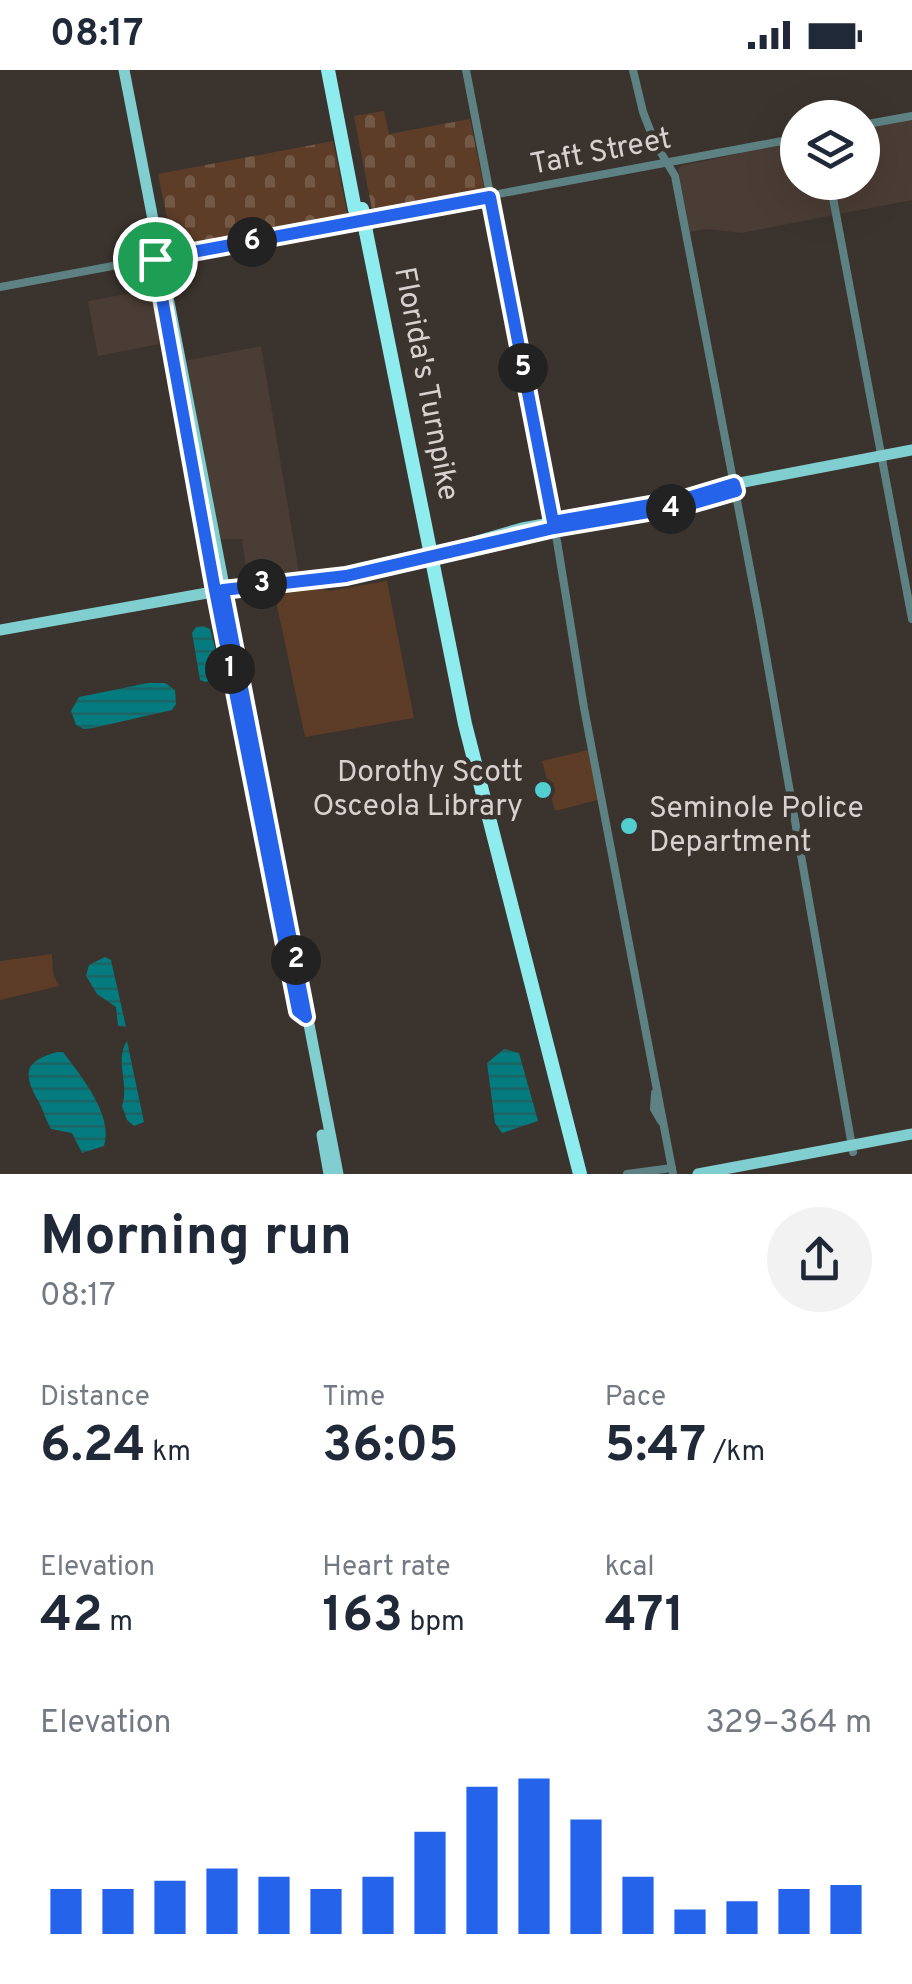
<!DOCTYPE html>
<html lang="en">
<head>
<meta charset="utf-8">
<style>
	body { margin:0; font-family:Overpass,sans-serif; background:#f2f2f3; color:#1f2937; height:100vh; display:flex; flex-direction:column; font-size:38px; white-space:nowrap }
	* { box-sizing:border-box; margin:0 }
	p { font-size:32px; color:#747a83 }
	.icon { flex:none; width:55px; height:55px; fill:none; stroke:currentColor; stroke-width:2; stroke-linecap:round; stroke-linejoin:round }
	.map { position:relative; height:1104px; overflow:hidden }
	.sheet { display:flex; flex-direction:column; background:#fff; flex:1 }
	.sheet>* { flex:none }
	.controls { position:absolute; left:780px; top:30px; display:grid; gap:20px }
	.controls a { display:grid; place-items:center; width:100px; height:100px; border-radius:50%; background:#fff; box-shadow:0 10px 40px #0002; font-size:50px }
	.pin { position:absolute; display:grid; place-items:center; width:85px; height:85px; color:#fff; margin:-42px; border:5px solid #fff; border-radius:50%; box-shadow:0 2px 10px #0007 }
	.km { position:absolute; width:50px; height:50px; margin:-25px; border-radius:50%; background:#222; color:#fff; font-size:28px; line-height:50px; text-align:center }
	.round { display:grid; place-items:center; flex:none; width:105px; height:105px; border-radius:52px; background:#f2f2f3 }
	.overview { display:flex; align-items:center; justify-content:space-between; height:170px; padding:0 40px }
	h1 { font-size:55px; font-weight:700; line-height:75px }
	.stats { display:grid; grid-template-columns:repeat(3,1fr); gap:15px; height:170px; padding:10px 40px }
	.stats div { display:grid; align-content:center }
	.stats b { font-size:50px; font-weight:700 }
	.stats small { font-size:28px; font-weight:400 }
	.stats p { font-size:28px }
	.chart { height:280px; padding:20px 40px }
	.chart p { display:flex; justify-content:space-between }
	.chart svg { width:100%; height:180px; margin-top:10px; stroke:#2563eb; stroke-width:6 }
	.status { display:flex; justify-content:space-between; align-items:center; height:70px; padding:0 50px; background:#fff; direction:ltr }
	.status svg { height:28px; fill:currentColor }
	.map>svg:first-child { display:block }
	.built { fill:#4a3d35 }
	.cemetery { fill:url(#cemetery-stones) }
	.green { fill:#5d3d28 }
	.water { fill:url(#water-rules) }
	.lines { fill:none; stroke-linecap:round; stroke-linejoin:round }
	.minor { stroke:#5e8283; stroke-width:8 }
	.major { stroke:#81ced0; stroke-width:11 }
	.highway { stroke:#8eecef; stroke-width:14 }
	.major-bridge { stroke:#81ced0; stroke-width:11 }
	.highway-bridge { stroke:#8eecef; stroke-width:14 }
	.route-casing { stroke:#fff; stroke-width:20 }
	.route { stroke:#2563eb; stroke-width:12 }
	.poi-dot { fill:#52cdd0; stroke:#3b332e; stroke-width:4 }
	.labels { text-anchor:middle; dominant-baseline:central; stroke-width:9; stroke-linejoin:round; paint-order:stroke }
	.street-label { font-size:30px; fill:#d7d2cf; stroke:#3b332e }
	.poi-label { font-size:30px; fill:#d7d2cf; stroke:#3b332e; text-anchor:end }
</style>
</head>
<body>
<div class="status"><b>08:17</b><svg viewBox="0 0 49 12"><path d="M0 12V9h3v3zM5 12V6h3v6zM10 12V3h3v9zM15 12V0h3v12zM26 1h20v11H26zM47 4h2v5h-2z"/></svg></div>
<div class="map">
<svg width="912" height="1104" viewBox="0 0 912 1104">
	<defs>
		<pattern id="cemetery-stones" width="16" height="16" patternUnits="userSpaceOnUse" patternTransform="scale(2.5)"><rect width="16" height="16" fill="#5d3d28"/><path d="M2 7V4a2 2 0 0 1 4 0v3zM10 15v-3a2 2 0 0 1 4 0v3z" fill="#745846"/></pattern>
		<pattern id="water-rules" width="6" height="5" patternUnits="userSpaceOnUse" patternTransform="scale(2.5)"><rect width="6" height="5" fill="#047b7e"/><path d="M0 2.5h6" fill="none" stroke="#1c6364"/></pattern>
	</defs>
	<rect width="100%" height="100%" fill="#3b332e"/>
	<g class="built">
		<polygon points="912,49 912,130 742,163 706,159 690,162 678,100 681,96 797,71 798,112 862,112 863,59"/>
		<polygon points="151,194 165,273 98,286 88,231 137,222 133,197"/>
		<polygon points="261,276 299,502 247,505 242,469 218,469 184,291"/>
	</g>
	<g class="cemetery">
		<polygon points="384,41 389,64 470,49 484,118 481,125 373,145 354,46"/>
		<polygon points="333,71 348,149 174,182 158,104"/>
	</g>
	<g class="green">
		<polygon points="387,511 414,648 305,667 273,517 309,514 329,521"/>
		<polygon points="588,680 601,729 555,741 542,691"/>
		<polygon points="52,884 53,904 59,916 0,930 0,891"/>
	</g>
	<g class="water">
		<polygon points="203,556 210,559 223,607 205,612 200,610 192,563 196,557"/>
		<polygon points="148,613 165,613 175,620 176,634 172,640 93,658 84,659 76,655 71,641 79,627"/>
		<polygon points="105,887 111,890 126,957 118,956 116,937 97,924 86,906 89,895"/>
		<path d="M127,971L144,1052L134,1056L127,1050L122,1036C130,1015 114,990 127,971Z"/>
		<polygon points="504,979 519,983 538,1051 502,1063 495,1053 487,993"/>
		<path d="M57,982H63C81,1006 114,1046 104,1076L82,1083L72,1063L51,1059C45,1049 43,1038 37,1029C22,1001 26,991 57,982Z"/>
	</g>
	<g class="lines">
		<g class="minor">
			<polyline points="466,0 557,471 584,638 673,1104"/>
			<polyline points="633,0 643,42 655,73 675,106 760,551 853,1082"/>
			<polyline points="862,55 912,46"/>
			<polyline points="830,112 912,549"/>
			<polyline points="0,217 798,68"/>
			<polyline points="655,1023 654,1039 661,1051"/>
			<polyline points="627,1104 672,1098"/>
		</g>
		<g class="major">
			<polyline points="124,0 338,1104"/>
			<polyline points="200,442 225,576"/>
			<polyline points="439,482 522,458 684,429 734,414 912,380"/>
			<polyline points="0,560 235,518 346,506 413,491"/>
			<polyline points="322,1065 329,1104"/>
			<polyline points="698,1104 912,1064"/>
		</g>
		<g class="highway">
			<polyline points="328,0 355,140"/>
			<polyline points="366,162 465,654 580,1104"/>
		</g>
		<polyline class="major-bridge" points="413,491 440,486"/>
		<polyline class="highway-bridge" points="362,139 366,162"/>
	</g>
	<g class="lines">
		<g class="route-casing">
			<polygon id="route" points="490,127 553,452 684,429 734,414 736,421 684,436 554,458 346,506 223,520 306,947 298,941 214,515 155,189"/>
		</g>
		<use href="#route" class="route"/>
	</g>
	<g class="poi-dot">
		<circle cx="543" cy="720" r="10"/>
		<circle cx="629" cy="756" r="10"/>
	</g>
	<g class="labels">
		<g class="street-label">
			<text transform="translate(601 83) rotate(-11)">Taft Street</text>
			<text transform="translate(425 314) rotate(79)">Florida's Turnpike</text>
		</g>
		<g class="poi-label">
			<text x="523" y="703">Dorothy Scott<tspan x="523" dy="34">Osceola Library</tspan></text>
			<text x="649" y="739" text-anchor="start">Seminole Police<tspan x="649" dy="34">Department</tspan></text>
		</g>
	</g>
</svg>
<div class="controls">
<a><svg class="icon" aria-label="layers" viewBox="0 0 24 24"><path d="M12 4l9 5-9 5-9-5zM3 14l9 5 9-5"/></svg></a>
</div>
<div class="pin" style="left:155px;top:189px;background:#1e9e55"><svg class="icon" aria-label="arrive" viewBox="0 0 24 24"><path d="M6 21V4h12l-3 4 3 4H6"/></svg></div>
<b class="km" style="left:230px;top:599px">1</b>
<b class="km" style="left:296px;top:890px">2</b>
<b class="km" style="left:262px;top:514px">3</b>
<b class="km" style="left:671px;top:439px">4</b>
<b class="km" style="left:523px;top:298px">5</b>
<b class="km" style="left:252px;top:172px">6</b>
</div>
<section class="sheet">
<div class="overview"><div><h1>Morning run</h1><p>08:17</p></div><a class="round"><svg class="icon" aria-label="share" viewBox="0 0 24 24"><path d="M12 15V3M7 8l5-5 5 5M5 13v7h14v-7"/></svg></a></div>
<div class="stats">
<div><p>Distance</p><b>6.24<small> km</small></b></div>
<div><p>Time</p><b>36:05</b></div>
<div><p>Pace</p><b>5:47<small> /km</small></b></div>
</div>
<div class="stats">
<div><p>Elevation</p><b>42<small> m</small></b></div>
<div><p>Heart rate</p><b>163<small> bpm</small></b></div>
<div><p>kcal</p><b>471</b></div>
</div>
<div class="chart"><p><span>Elevation</span>329–364 m</p>
<svg viewBox="0 0 160 44" preserveAspectRatio="none"><path d="M5 44V33M15 44V33M25 44V31M35 44V28M45 44V30M55 44V33M65 44V30M75 44V19M85 44V8M95 44V6M105 44V16M115 44V30M125 44V38M135 44V36M145 44V33M155 44V32"/></svg>
</div>
</section>
</body>
</html>
